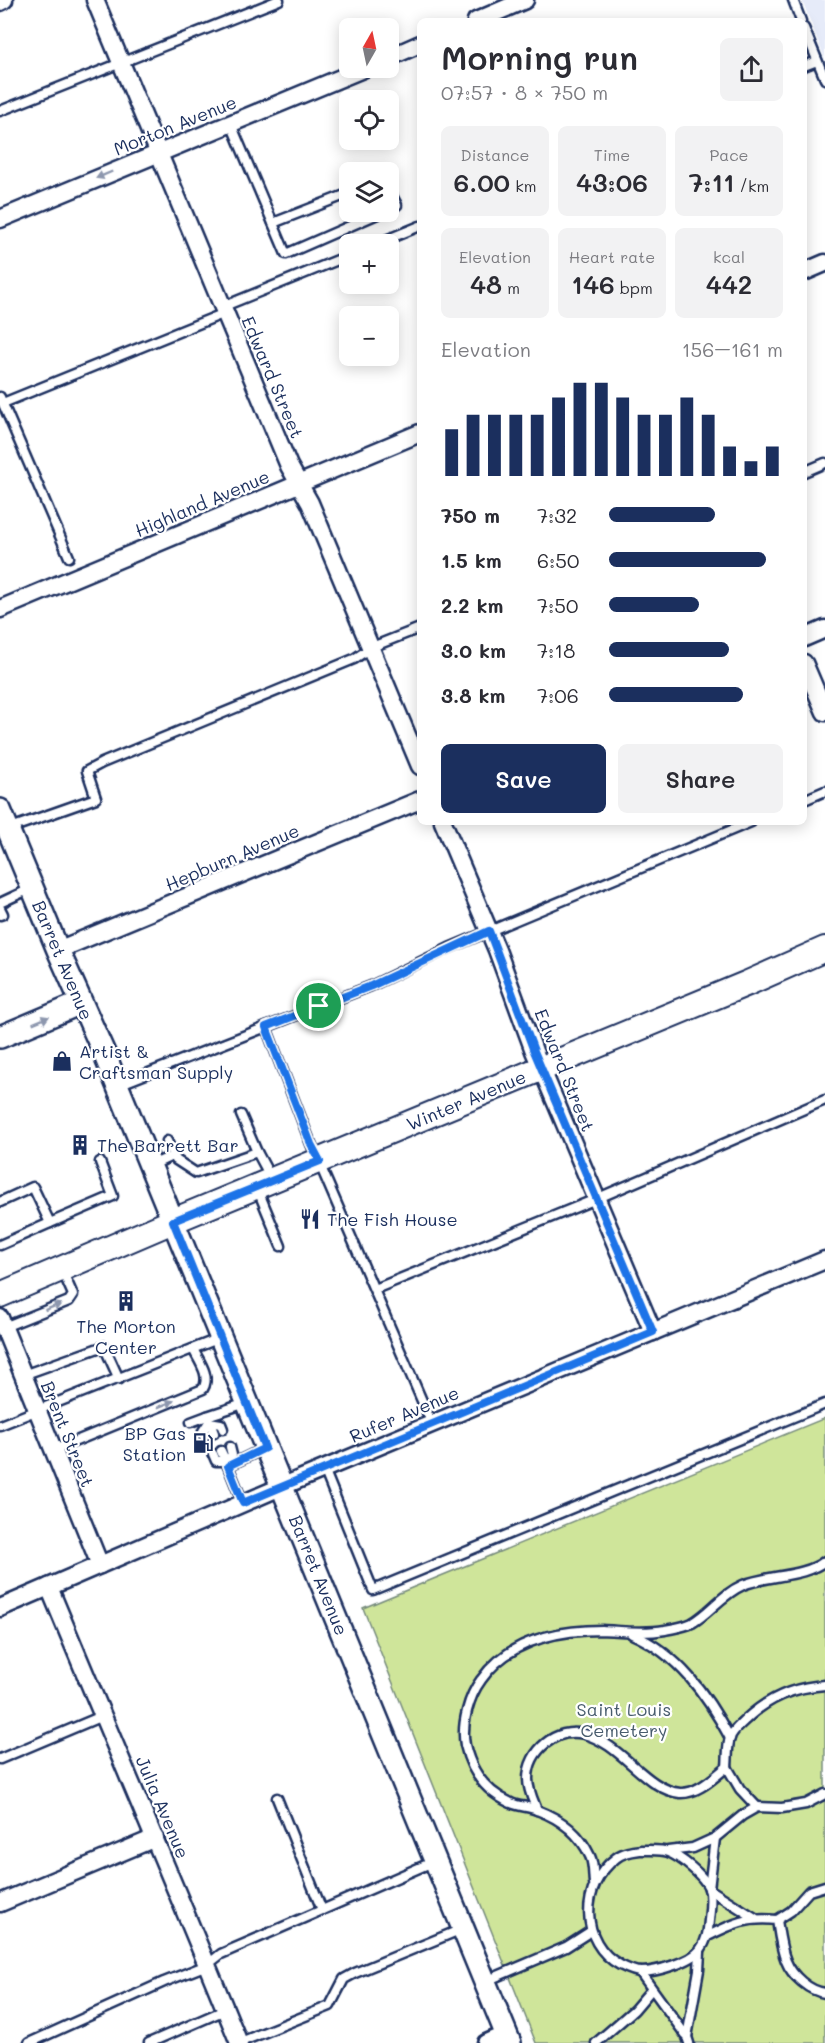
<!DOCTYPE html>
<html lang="en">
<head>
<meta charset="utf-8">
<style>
	body { margin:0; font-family:Mali,sans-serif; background:#f2f2f3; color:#2b2b33; height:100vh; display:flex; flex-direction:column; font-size:22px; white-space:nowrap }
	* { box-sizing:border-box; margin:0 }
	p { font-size:20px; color:#7c7c81 }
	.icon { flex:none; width:33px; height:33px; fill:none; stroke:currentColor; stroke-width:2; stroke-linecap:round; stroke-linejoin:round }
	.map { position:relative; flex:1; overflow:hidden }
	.drawer { position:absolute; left:417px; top:18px; width:390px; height:807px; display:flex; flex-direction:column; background:#fff; border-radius:9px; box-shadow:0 3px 15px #0003 }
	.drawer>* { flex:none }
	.needle { width:39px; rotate:9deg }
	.tools { position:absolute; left:339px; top:18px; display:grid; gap:12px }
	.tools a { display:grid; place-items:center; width:60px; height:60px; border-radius:9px; background:#fff; box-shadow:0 3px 15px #0003; font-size:30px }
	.pin { position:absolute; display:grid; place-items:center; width:51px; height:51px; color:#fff; margin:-26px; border:3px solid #fff; border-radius:50%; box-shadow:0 2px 6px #0007 }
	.round { display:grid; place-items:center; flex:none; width:63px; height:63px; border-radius:9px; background:#f2f2f3 }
	.overview { display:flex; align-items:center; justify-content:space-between; height:102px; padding:0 24px }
	h1 { font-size:33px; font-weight:600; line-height:45px }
	.figures { display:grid; grid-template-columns:repeat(3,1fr); gap:9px; height:102px; padding:6px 24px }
	.figures div { display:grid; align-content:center; border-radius:9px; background:#f2f2f3; text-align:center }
	.figures b { font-size:26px; font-weight:600 }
	.figures small { font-size:16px; font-weight:400 }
	.figures p { font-size:16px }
	.chart { height:168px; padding:12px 24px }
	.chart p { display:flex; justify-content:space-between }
	.chart svg { width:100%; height:108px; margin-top:6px; stroke:#1b2f5e; stroke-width:6 }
	.primary-button { display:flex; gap:12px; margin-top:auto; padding:12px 24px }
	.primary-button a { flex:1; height:69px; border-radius:9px; background:#1b2f5e; color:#fff; font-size:24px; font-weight:600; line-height:69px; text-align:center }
	.primary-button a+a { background:#f2f2f3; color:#2b2b33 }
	ul { padding:0 24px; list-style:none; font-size:20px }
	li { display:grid; grid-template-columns:96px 72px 1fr; align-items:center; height:45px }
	li i { height:15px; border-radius:8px; background:#1b2f5e }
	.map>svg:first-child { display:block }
	.built { fill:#e6ebf9 }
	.green { fill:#cfe59a; stroke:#758a7c; stroke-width:1.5 }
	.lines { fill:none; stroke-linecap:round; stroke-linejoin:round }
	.service-casing { stroke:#1b2f5e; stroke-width:13 }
	.minor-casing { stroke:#1b2f5e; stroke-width:21 }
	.tertiary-casing { stroke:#1b2f5e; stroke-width:26 }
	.secondary-casing { stroke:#1b2f5e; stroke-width:28 }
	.service { stroke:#fff; stroke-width:8 }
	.minor { stroke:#fff; stroke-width:16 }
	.tertiary { stroke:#fff; stroke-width:21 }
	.secondary { stroke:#fff; stroke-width:24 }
	.oneway { fill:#8d97ae }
	.route-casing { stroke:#fff; stroke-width:12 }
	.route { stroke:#1a73e8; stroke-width:8 }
	.labels { text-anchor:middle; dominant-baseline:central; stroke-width:4.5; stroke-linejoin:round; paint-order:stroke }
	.street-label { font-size:18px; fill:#1b2f5e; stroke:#fff }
	.poi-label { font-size:18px; fill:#1b2f5e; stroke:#fff; text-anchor:start }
	.park-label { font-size:18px; fill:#485c6d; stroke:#fff }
</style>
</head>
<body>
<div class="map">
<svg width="825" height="2043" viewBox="0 0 825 2043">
	<rect width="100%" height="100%" fill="#fff"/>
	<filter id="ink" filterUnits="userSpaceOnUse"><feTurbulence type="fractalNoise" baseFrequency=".0167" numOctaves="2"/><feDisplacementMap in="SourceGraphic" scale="12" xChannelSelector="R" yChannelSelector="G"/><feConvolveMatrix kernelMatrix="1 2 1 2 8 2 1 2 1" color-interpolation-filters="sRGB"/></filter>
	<g filter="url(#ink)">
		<polygon class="built" points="802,0 825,0 825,59"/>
		<polygon class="green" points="825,1418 825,2043 536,2043 363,1608"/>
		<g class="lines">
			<g class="service-casing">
				<g id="service">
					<polyline points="793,0 801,21"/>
					<polyline points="804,28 825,79"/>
					<polyline points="804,66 817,61"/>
					<polyline points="0,111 279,0"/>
					<polyline points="231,124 286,254 382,212"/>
					<polyline points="388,188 397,205 388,209"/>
					<polyline points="273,223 350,193"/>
					<polyline points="376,244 420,226"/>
					<polyline points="222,307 350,255"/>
					<polyline points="0,397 69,557"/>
					<polyline points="3,403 225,313"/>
					<polyline points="804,472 825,463"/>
					<polyline points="804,800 825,791"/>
					<polyline points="8,829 96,798 87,771 102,763 354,659 372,647 420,628"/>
					<polyline points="0,903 32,888"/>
					<polyline points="0,908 3,914 0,915"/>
					<polyline points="266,1027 311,1144 432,1424"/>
					<polyline points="118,1085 371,986 449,948 751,822"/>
					<polyline points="241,1115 257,1152"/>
					<polyline points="167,1141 176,1160 196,1173 257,1152 271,1178"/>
					<polyline points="150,1166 174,1155"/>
					<polyline points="257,1188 281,1246"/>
					<polyline points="0,1202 33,1187 50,1223 0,1245"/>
					<polyline points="50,1223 113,1196 100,1162"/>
					<polyline points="375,1289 596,1199 825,1100"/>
					<polyline points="4,1327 69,1301 73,1295 62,1270"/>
					<polyline points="23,1375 104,1346 119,1379"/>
					<polyline points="191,1422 207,1416"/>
					<polyline points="0,1425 220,1338"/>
					<polyline points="214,1433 207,1416 246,1403"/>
					<polyline points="204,1436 203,1431 209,1422 221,1424 223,1429"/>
					<path d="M54,1450L203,1389C211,1376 199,1361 193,1349"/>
					<polyline points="221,1451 228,1466 265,1448"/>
					<polyline points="213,1454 216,1461 226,1461 232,1455 230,1447"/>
					<polyline points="228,1466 243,1503"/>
					<polyline points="324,1469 373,1590 825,1404"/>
					<path d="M632,1634C678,1654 707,1695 730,1738"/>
					<polyline points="0,1759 102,1716"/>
					<polyline points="727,1767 740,1789 757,1807"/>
					<polyline points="277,1798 322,1910"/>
					<path d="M537,1810C533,1800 528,1790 528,1779C528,1751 556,1727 584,1734C621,1743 646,1790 680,1793C698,1794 714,1777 727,1767C728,1758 727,1746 730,1738C732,1731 740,1725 745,1720C768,1698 793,1687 825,1685"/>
					<polyline points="715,1838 743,1815 757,1807 782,1808 806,1804 825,1794"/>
					<path d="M641,1850C650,1850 661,1849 668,1852C681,1857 704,1876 709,1888C712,1897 710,1911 709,1920C708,1931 707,1941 700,1950C691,1962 656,1972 641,1972C634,1972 626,1968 620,1965C579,1943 580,1885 616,1858C623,1852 633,1851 641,1850Z"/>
					<polyline points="668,1851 693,1848 715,1838 709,1889 755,1918"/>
					<path d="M594,1883C593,1875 594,1864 590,1856C580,1834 561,1819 537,1810C529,1806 519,1807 511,1803C486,1792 471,1771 465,1745C461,1724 469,1696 481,1680C509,1640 556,1630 602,1630C623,1631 644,1634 665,1630C674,1628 684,1627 692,1623C710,1613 722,1594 743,1585C767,1575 805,1577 825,1561"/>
					<polyline points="777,1920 791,1911 809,1891 825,1886"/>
					<path d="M708,1936C734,1923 747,1917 777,1920C779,1933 781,1949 786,1961C792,1976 809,1991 825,1993"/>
					<polyline points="640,1972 687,2037 689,2043"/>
					<polyline points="486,1981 566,1947 591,1931"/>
					<polyline points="687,2037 699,1970 700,1952"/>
					<polyline points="29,2043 164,1982 207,1965 221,1954 435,1861"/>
					<polyline points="149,2043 225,2010"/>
					<polyline points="238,2043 330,2006 344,1979 355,1973 462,1929"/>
					<polyline points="596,2043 634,2010 651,1990"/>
				</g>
			</g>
			<g class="minor-casing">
				<g id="minor">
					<polyline points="95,0 289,466 310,503 420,766"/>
					<polyline points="0,2 4,0"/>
					<polyline points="476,21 525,0"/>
					<polyline points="388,58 420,44"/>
					<polyline points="0,219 365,68"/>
					<polyline points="804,272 825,263"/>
					<polyline points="0,609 420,433"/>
					<polyline points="804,638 825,629"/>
					<polyline points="804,663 825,712"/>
					<polyline points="443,822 497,950 534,1051 653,1332"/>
					<polyline points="58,950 420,800"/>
					<polyline points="0,1318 100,1565"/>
					<path d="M49,1587C112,1739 177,1890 239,2043"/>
					<polyline points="0,1608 283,1486 825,1260"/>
					<polyline points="0,1903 155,1838"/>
					<polyline points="486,2043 506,2034"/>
				</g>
			</g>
			<g class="tertiary-casing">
				<g id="tertiary">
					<polyline points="0,810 58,950 104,1053 510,2043"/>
					<polyline points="0,1037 81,1003"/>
				</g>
			</g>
			<g class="secondary-casing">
				<polyline id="secondary" points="0,1295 173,1221 748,983 825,949"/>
			</g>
			<use href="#service" class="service"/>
			<use href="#minor" class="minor"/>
			<use href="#tertiary" class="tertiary"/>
			<use href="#secondary" class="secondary"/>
		</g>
		<defs><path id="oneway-solid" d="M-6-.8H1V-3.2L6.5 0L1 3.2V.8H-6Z" transform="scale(1.5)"/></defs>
		<g class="oneway">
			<use href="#oneway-solid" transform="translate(104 175) rotate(157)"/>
			<use href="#oneway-solid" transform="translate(41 1020) rotate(-22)"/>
			<use href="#oneway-solid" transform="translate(53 1307) rotate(-21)"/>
			<use href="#oneway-solid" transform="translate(166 1404) rotate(-22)"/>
		</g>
	</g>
	<g class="lines" filter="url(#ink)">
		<g class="route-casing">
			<polygon id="route" points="489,931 534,1051 653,1332 243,1503 228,1466 265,1448 173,1221 320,1161 311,1144 266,1027 371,986"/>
		</g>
		<use href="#route" class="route"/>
	</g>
	<defs>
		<g id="shop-bare" transform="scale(1.62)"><path d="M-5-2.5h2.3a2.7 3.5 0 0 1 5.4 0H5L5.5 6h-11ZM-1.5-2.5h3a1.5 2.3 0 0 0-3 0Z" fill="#1b2f5e" stroke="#fff" stroke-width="2.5" paint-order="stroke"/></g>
		<g id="building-bare" transform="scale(1.62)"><path d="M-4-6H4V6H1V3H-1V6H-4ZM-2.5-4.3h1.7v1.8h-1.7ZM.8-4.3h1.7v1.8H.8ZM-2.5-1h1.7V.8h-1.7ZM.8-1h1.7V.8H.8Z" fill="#1b2f5e" stroke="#fff" stroke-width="2.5" paint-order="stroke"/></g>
		<g id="restaurant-bare" transform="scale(1.62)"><path d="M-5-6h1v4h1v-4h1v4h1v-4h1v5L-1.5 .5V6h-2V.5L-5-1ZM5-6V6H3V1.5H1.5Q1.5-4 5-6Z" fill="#1b2f5e" stroke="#fff" stroke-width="2.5" paint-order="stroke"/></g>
		<g id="fuel-bare" transform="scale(1.62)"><path d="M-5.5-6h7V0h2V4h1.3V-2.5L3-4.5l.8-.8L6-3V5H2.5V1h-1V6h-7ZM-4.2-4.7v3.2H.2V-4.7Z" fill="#1b2f5e" stroke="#fff" stroke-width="2.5" paint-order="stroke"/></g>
	</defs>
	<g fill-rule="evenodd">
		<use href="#shop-bare" x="62" y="1061"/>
		<use href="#building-bare" x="80" y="1145"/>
		<use href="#restaurant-bare" x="310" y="1219"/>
		<use href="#building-bare" x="126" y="1301"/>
		<use href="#fuel-bare" x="203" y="1443"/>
	</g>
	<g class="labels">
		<g class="street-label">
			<text transform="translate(175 125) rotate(-22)">Morton Avenue</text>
			<text transform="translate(273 377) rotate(67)">Edward Street</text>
			<text transform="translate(202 503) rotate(-23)">Highland Avenue</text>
			<text transform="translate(232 857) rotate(-23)">Hepburn Avenue</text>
			<text transform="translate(63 960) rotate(67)">Barret Avenue</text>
			<text transform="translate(565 1070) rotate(68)">Edward Street</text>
			<text transform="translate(466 1100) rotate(-23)">Winter Avenue</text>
			<text transform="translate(404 1414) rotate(-23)">Rufer Avenue</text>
			<text transform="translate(68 1434) rotate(68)">Brent Street</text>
			<text transform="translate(319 1575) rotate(68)">Barret Avenue</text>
			<text transform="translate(163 1807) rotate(67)">Julia Avenue</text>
		</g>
		<g class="poi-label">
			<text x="79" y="1051">Artist &amp;<tspan x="79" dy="21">Craftsman Supply</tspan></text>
			<text x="97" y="1145">The Barrett Bar</text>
			<text x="327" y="1219">The Fish House</text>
			<text x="126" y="1326" text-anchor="middle">The Morton<tspan x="126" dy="21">Center</tspan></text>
			<text x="186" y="1433" text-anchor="end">BP Gas<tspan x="186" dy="21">Station</tspan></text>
		</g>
		<g class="park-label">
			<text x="624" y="1709">Saint Louis<tspan x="624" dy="21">Cemetery</tspan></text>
		</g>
	</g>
</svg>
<div class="tools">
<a><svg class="needle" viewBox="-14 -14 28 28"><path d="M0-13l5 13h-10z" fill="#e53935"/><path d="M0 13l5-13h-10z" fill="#7c7c81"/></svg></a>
<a><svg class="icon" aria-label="locate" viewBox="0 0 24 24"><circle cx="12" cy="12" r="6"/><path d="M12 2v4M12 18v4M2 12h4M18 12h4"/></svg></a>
<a><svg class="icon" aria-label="layers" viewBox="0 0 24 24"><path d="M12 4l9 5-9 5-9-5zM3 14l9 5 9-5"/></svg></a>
<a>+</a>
<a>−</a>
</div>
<div class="pin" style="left:319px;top:1006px;background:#1e9e55"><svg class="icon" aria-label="arrive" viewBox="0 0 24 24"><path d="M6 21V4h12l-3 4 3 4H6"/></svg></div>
<section class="drawer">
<div class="overview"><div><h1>Morning run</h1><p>07:57 · 8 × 750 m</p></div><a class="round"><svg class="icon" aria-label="share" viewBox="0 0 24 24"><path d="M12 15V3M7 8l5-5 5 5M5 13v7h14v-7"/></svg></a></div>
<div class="figures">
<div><p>Distance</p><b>6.00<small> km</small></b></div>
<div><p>Time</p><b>43:06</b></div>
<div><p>Pace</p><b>7:11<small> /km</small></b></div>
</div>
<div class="figures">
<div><p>Elevation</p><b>48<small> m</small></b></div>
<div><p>Heart rate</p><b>146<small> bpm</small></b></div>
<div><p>kcal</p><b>442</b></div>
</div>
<div class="chart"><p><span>Elevation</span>156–161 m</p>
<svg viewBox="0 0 160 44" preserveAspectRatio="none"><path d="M5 44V25M15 44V19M25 44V19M35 44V19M45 44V19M55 44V12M65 44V6M75 44V6M85 44V12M95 44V19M105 44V19M115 44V12M125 44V19M135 44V32M145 44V38M155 44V32"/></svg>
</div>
<ul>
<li><b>750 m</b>7:32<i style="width:61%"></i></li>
<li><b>1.5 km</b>6:50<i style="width:90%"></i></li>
<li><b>2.2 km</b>7:50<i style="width:52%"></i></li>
<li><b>3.0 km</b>7:18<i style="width:69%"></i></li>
<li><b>3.8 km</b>7:06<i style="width:77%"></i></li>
</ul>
<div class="primary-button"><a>Save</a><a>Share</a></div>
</section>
</div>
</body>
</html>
